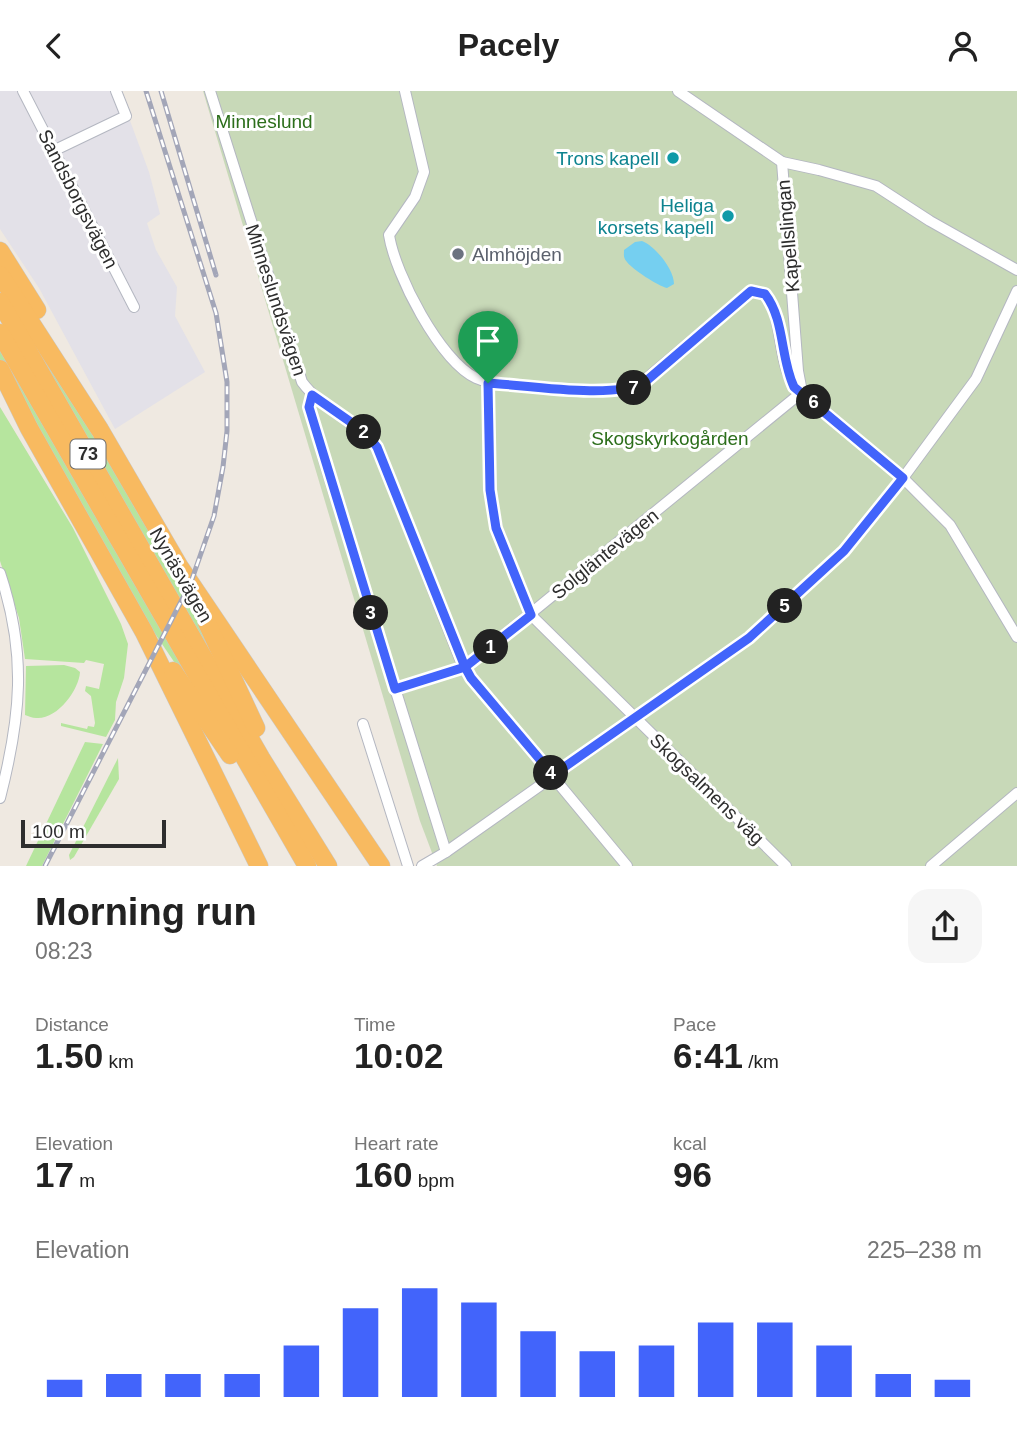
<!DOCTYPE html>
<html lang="en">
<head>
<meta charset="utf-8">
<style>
	body { margin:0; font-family:Helvetica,sans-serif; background:#f6f6f6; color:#222; height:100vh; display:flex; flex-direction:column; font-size:26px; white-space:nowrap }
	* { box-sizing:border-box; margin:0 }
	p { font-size:23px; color:#767676 }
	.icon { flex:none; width:38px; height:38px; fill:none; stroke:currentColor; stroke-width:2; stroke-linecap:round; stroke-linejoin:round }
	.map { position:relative; height:775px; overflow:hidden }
	.panel { display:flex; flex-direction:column; background:#fff; flex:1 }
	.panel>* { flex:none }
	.scale { position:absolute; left:21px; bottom:18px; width:145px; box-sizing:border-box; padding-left:7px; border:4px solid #2e2e2e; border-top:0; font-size:19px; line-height:24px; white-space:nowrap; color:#2e2e2e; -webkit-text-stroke:5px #fff; paint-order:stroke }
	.pin { position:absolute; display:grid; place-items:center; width:60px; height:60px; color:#fff; margin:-72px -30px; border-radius:50% 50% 50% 0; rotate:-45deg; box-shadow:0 0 7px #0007 }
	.pin .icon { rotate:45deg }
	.km { position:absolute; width:35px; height:35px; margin:-18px; border-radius:50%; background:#222; color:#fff; font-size:19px; line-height:35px; text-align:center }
	.round { display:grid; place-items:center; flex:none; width:74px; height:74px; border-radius:21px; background:#f6f6f6 }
	.headline { display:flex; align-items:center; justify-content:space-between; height:119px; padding:0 35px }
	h1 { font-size:38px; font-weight:700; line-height:52px }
	.stats { display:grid; grid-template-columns:repeat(3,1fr); gap:10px; height:119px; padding:7px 35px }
	.stats div { display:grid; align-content:center }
	.stats b { font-size:35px; font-weight:700 }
	.stats small { font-size:19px; font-weight:400 }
	.stats p { font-size:19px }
	.chart { height:196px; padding:14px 35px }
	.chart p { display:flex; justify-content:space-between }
	.chart svg { width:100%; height:126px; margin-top:7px; stroke:#4264fb; stroke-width:6 }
	header { display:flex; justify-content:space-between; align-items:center; height:91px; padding:0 35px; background:#fff; font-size:32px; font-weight:700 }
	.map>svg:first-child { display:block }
	.industrial { fill:#e3e1e8 }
	.green { fill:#b6e59e }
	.cemetery { fill:#c8d9b8 }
	.water { fill:#75cff0 }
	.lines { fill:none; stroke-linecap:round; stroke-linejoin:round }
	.minor-casing { stroke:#b4b7c1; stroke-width:12 }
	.trunk-casing { stroke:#c9c9c9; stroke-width:19 }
	.minor { stroke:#fff; stroke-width:10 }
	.trunk { stroke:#f8ba60; stroke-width:18 }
	.rail-casing { stroke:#a3a6b8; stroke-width:5 }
	.rail { stroke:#fff; stroke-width:2.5; stroke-dasharray:8; stroke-linecap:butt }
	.route-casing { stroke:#fff; stroke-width:14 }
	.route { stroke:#4264fb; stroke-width:9 }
	.culture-dot { fill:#0f9aa8; stroke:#fff; stroke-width:2.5 }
	.worship-dot { fill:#6b7280; stroke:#fff; stroke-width:2.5 }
	.labels { text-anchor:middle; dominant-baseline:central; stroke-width:6; stroke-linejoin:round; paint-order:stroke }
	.shield { fill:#fff; stroke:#6d6d6d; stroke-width:2 }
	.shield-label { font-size:18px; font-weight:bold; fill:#2e2e2e }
	.park-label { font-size:19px; fill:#2c6e1b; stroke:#fff }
	.culture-label { font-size:19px; fill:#0d838f; stroke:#fff; text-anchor:end }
	.street-label { font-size:19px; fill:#2e2e2e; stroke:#fff }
	.worship-label { font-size:19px; fill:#5b616d; stroke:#fff; text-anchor:start }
</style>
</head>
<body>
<header><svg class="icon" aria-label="back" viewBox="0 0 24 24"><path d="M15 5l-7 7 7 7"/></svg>Pacely<svg class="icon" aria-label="person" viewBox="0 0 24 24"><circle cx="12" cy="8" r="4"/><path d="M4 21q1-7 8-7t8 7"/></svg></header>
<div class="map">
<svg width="1017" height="775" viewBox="0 0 1017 775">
	<rect width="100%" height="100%" fill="#efe9e1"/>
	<polygon class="industrial" points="0,0 119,0 149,81 160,123 147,132 156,159 177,196 175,225 205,281 115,338 39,197 0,138"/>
	<g class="green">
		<path d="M13,212C84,328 159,442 216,565L214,567L11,214Z"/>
		<polygon points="0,258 186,582 183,584 141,522 0,270"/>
		<polygon points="0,316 73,437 121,533 128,553 124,587 116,611 115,629 106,646 61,635 61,632 87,638 88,635 94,636 95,632 91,605 85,600 86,595 99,598 104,573 86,569 84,572 25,568 19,527 0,470"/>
		<path d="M64,574L75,577L80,581C79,599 57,629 36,627C32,627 29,625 25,624L26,575Z"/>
		<polygon points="85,651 103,653 42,775 26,775"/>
		<polygon points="118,667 119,688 74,766 70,769 69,764"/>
	</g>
	<polygon class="cemetery" points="203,0 1017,0 1017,775 437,775 420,730"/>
	<path class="water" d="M642,150C655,155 674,178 674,193L667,197C658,195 632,178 627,171C623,166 624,165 624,159L635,151Z"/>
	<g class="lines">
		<g class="minor-casing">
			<g id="minor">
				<polyline points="23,0 134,216"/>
				<path d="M210,0L302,291C322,318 355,330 377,356L460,568L471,587L627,775"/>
				<polyline points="678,0 782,71 798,280 802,301 903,387 950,434 1017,546"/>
				<polyline points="53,60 126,25 116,0"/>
				<polyline points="782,71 819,79 876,95 930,130 1017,179"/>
				<polyline points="488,292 490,399 497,437 531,524 786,775"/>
				<polyline points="312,304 309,316 326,376 446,761"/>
				<path d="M0,482C27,563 21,625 0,707"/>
				<path d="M395,599L465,576L802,301C775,284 786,230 765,203L751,200L635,297C610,302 498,297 476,287C440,270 395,183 389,144L415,106L424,81L405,0"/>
				<polyline points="363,633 408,775"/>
				<polyline points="422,775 446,761 749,547 844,460 903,387 976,288 1017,200"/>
				<polyline points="931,775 1017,702"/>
			</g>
		</g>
		<g class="trunk-casing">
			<g id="trunk">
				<polyline points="0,160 37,219"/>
				<polyline points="0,184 100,339 179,475 381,775"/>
				<polyline points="0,211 261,667 328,775"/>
				<polyline points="0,242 307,775"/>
				<polyline points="0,278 29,337 144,541 259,775"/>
				<polyline points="207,532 256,637"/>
				<polyline points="173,580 230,664"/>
			</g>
		</g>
		<use href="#minor" class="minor"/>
		<use href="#trunk" class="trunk"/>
		<g class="rail-casing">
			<g id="rail">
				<polyline points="161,0 216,184"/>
				<polyline points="45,775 191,491 214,425 223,376 227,340 227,291 216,222 146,0"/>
			</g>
		</g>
		<use href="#rail" class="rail"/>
	</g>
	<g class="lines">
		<g class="route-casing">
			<path id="route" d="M488,292L490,399L496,437L531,524L465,576L377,356L365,341L312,304L309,316L395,598L465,576L471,587L553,684L749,547L844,460L903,387L794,296C780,266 785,229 765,203L751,200L645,291C616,309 525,294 488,292"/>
		</g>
		<use href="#route" class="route"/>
	</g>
	<g class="culture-dot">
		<circle cx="673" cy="67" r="7"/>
		<circle cx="728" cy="125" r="7"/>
	</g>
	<circle class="worship-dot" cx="458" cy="163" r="7"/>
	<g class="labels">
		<rect class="shield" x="70.5" y="348.5" width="35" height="29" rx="5"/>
		<g class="shield-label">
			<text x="88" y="363">73</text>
		</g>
		<g class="park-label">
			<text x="264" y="30">Minneslund</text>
			<text x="670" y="347">Skogskyrkogården</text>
		</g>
		<g class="culture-label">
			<text x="659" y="67">Trons kapell</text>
			<text x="714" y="114">Heliga<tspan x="714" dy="22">korsets kapell</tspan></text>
		</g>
		<g class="street-label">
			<text transform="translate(78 108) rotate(63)">Sandsborgsvägen</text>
			<text transform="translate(788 145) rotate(-95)">Kapellslingan</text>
			<text transform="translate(276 209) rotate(72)">Minneslundsvägen</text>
			<text transform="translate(605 463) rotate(-39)">Solgläntevägen</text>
			<text transform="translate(181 484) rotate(60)">Nynäsvägen</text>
			<text transform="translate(707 698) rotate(44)">Skogsalmens väg</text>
		</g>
		<g class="worship-label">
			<text x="472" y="163">Almhöjden</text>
		</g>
	</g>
</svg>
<div class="scale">100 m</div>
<div class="pin" style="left:488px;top:292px;background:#1e9e55"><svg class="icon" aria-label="arrive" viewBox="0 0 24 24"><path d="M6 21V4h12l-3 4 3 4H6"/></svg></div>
<b class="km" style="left:491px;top:556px">1</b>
<b class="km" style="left:364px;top:341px">2</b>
<b class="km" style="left:371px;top:522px">3</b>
<b class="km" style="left:551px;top:682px">4</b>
<b class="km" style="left:785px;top:515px">5</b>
<b class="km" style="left:814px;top:311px">6</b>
<b class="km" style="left:634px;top:297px">7</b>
</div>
<section class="panel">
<div class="headline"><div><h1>Morning run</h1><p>08:23</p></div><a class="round"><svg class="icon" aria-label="share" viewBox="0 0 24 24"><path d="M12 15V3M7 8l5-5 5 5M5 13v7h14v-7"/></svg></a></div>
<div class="stats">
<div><p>Distance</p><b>1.50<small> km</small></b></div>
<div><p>Time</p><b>10:02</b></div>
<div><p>Pace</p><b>6:41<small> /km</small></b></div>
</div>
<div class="stats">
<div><p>Elevation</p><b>17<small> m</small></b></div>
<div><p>Heart rate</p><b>160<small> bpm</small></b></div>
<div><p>kcal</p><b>96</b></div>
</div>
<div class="chart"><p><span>Elevation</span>225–238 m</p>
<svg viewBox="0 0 160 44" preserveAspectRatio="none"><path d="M5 44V38M15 44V36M25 44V36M35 44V36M45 44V26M55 44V13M65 44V6M75 44V11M85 44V21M95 44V28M105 44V26M115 44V18M125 44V18M135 44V26M145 44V36M155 44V38"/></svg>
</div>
</section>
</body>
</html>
